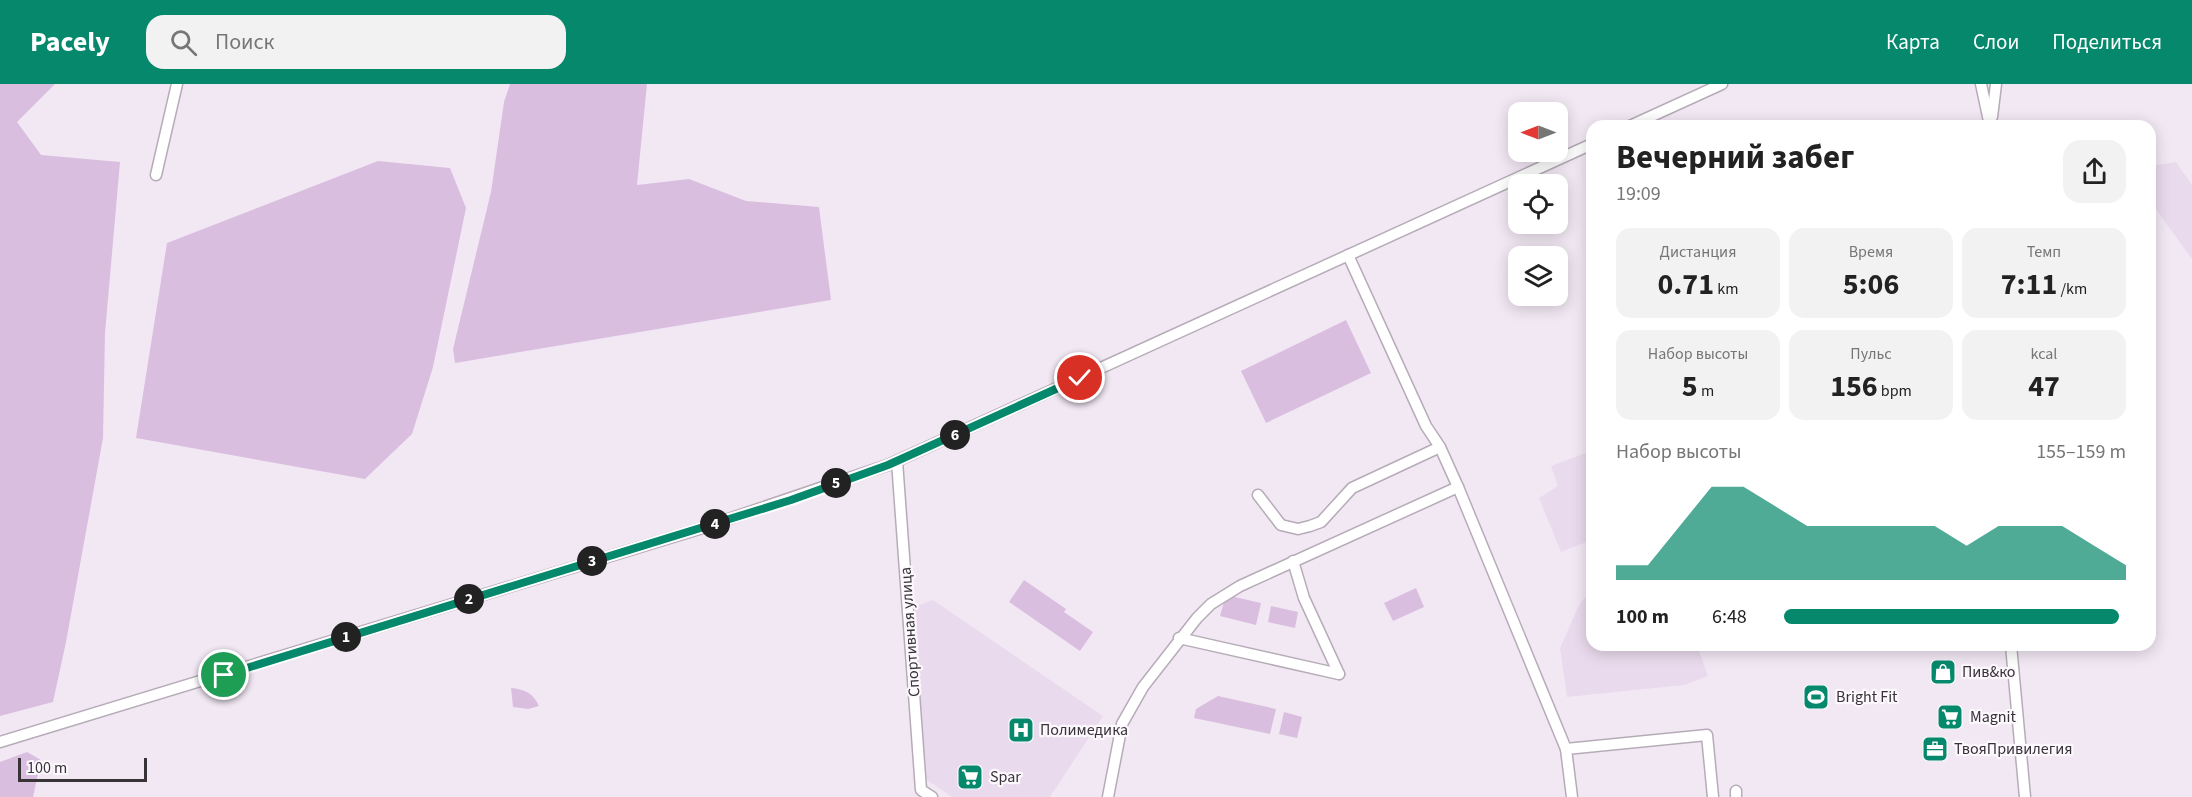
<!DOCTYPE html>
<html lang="ru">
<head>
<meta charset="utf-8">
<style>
	body { margin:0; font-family:"Source Sans 3",sans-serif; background:#f2f2f2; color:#222; height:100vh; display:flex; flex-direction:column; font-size:22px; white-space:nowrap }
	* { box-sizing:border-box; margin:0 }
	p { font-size:20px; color:#767676 }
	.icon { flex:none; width:33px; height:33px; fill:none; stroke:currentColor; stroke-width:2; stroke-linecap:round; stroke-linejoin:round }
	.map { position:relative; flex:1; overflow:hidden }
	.drawer { position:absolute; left:1586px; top:36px; width:570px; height:531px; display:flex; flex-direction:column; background:#fff; border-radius:18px; box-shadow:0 3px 15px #0003 }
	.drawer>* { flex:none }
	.needle { width:39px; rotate:270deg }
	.buttons { position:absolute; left:1508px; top:18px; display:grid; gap:12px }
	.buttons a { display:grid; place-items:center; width:60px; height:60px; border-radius:12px; background:#fff; box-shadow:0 3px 15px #0003; font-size:30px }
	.scale { position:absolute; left:18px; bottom:15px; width:129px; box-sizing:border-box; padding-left:6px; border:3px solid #373337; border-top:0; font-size:16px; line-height:21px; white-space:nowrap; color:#373337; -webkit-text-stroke:4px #fdf7fe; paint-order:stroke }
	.pin { position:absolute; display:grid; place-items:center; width:51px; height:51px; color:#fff; margin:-26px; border:3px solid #fff; border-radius:50%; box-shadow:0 2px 6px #0007 }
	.km { position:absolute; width:30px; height:30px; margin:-15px; border-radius:50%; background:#222; color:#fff; font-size:16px; line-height:30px; text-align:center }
	.round { display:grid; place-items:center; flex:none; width:63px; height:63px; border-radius:18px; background:#f2f2f2 }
	.head { display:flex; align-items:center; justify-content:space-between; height:102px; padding:0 30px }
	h1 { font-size:33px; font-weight:700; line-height:45px }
	.figures { display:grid; grid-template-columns:repeat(3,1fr); gap:9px; height:102px; padding:6px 30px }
	.figures div { display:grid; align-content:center; border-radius:15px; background:#f2f2f2; text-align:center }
	.figures b { font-size:30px; font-weight:700 }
	.figures small { font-size:16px; font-weight:400 }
	.figures p { font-size:16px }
	.chart { height:168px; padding:12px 30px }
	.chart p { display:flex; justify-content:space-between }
	.chart svg { width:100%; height:108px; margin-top:6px; fill:#05886b; opacity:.7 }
	ul { padding:0 30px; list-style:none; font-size:20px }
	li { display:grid; grid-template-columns:96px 72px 1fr; align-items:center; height:45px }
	li i { height:15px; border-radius:8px; background:#05886b }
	header { display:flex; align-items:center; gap:36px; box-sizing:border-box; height:84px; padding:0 30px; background:#05886b; color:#fff }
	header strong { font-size:28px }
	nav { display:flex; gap:33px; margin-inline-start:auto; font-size:21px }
	.search { width:420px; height:54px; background:#f2f2f2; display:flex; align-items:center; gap:15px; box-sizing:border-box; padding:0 21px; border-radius:18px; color:#767676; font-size:22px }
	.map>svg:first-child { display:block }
	.built { fill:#eadaed }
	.green { fill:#dabee0 }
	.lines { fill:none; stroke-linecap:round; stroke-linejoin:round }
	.minor-casing { stroke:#b6acb8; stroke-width:13 }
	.minor { stroke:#fff; stroke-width:10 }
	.route-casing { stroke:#fff; stroke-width:12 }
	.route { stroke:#05886b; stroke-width:8 }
	.labels { text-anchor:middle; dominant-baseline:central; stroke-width:4.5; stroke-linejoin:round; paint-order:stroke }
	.street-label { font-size:16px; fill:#373337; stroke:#fdf7fe }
	.poi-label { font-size:16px; fill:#373337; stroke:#fdf7fe; text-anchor:start }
</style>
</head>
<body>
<header>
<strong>Pacely</strong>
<div class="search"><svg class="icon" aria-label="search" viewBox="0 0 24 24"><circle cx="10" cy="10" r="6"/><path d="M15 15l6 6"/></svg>Поиск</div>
<nav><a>Карта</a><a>Слои</a><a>Поделиться</a></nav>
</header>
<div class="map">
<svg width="2192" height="713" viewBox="0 0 2192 713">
	<rect width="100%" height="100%" fill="#f2e8f4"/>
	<g class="built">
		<polygon points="2176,78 2192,101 2192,175 2155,124 2150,82"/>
		<polygon points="1591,367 1591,456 1561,468 1539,414 1558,402 1551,382"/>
		<polygon points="1591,508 1592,561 1697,561 1708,592 1684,601 1567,613 1560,564 1580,519"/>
		<polygon points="933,516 1103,632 1050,713 952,713 924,694 914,523"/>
	</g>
	<g class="green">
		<polygon points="0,0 55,0 17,38 41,71 120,78 105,249 103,354 66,558 53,618 0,632"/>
		<polygon points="510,0 647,0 637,101 689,95 746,117 819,123 831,216 455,279 453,265 491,108 504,18"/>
		<polygon points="378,77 450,84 466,124 433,283 412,350 365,395 136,354 167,159"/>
		<polygon points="1346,236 1371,289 1266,339 1241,287"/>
		<polygon points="1024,496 1066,525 1064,528 1093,548 1080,567 1009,518"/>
		<polygon points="1416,504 1424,523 1393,537 1384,519"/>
		<polygon points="1226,511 1261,519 1256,541 1220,532"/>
		<polygon points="1271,522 1298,528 1295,544 1268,538"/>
		<path d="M511,604C524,605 533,609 539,622L528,625L513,623Z"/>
		<polygon points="1218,612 1276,625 1270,650 1194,634 1196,625"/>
		<polygon points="1284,628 1302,633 1297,654 1279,650"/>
		<polygon points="27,668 41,676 33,713 0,713 0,678"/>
	</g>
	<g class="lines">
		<g class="minor-casing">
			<g id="minor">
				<polyline points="1981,0 1990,42"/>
				<polyline points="1992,33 1996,0"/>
				<polyline points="1630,42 1722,0"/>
				<polyline points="156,91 177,0"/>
				<polyline points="1348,171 1426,342 1440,363 1458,403"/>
				<polyline points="897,377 921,706 932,713"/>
				<polyline points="1258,411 1281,441 1298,445 1310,442 1321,438 1352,404 1440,363"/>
				<polyline points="1293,477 1304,514 1339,590"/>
				<polyline points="1179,554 1339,590"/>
				<polyline points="2011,561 2025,713"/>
				<polyline points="0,658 699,445 888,381 1592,60"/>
				<polyline points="1566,665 1707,651 1713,713"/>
				<polyline points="1736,707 1736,713"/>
				<polyline points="1108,713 1122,640 1143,603 1197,534 1211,520 1240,502 1458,403 1566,665 1572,713"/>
			</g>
		</g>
		<use href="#minor" class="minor"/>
	</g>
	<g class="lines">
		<g class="route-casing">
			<polyline id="route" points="224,591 791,416 888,381 1080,294"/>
		</g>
		<use href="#route" class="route"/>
	</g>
	<defs>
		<g id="shop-square" transform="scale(1.35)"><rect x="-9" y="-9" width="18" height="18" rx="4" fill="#05886b" stroke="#fdf7fe"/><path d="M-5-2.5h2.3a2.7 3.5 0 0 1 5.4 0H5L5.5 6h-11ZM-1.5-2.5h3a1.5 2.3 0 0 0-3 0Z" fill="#fff"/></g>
		<g id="stadium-square" transform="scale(1.35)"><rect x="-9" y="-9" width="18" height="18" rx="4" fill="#05886b" stroke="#fdf7fe"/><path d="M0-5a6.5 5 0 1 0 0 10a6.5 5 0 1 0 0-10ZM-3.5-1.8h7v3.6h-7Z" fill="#fff"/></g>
		<g id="supermarket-square" transform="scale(1.35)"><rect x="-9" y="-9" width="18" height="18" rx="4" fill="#05886b" stroke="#fdf7fe"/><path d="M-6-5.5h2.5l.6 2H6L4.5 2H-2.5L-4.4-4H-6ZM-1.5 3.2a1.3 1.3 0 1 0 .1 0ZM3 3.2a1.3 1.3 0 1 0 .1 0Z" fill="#fff"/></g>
		<g id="hospital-square" transform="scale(1.35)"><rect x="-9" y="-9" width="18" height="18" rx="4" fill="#05886b" stroke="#fdf7fe"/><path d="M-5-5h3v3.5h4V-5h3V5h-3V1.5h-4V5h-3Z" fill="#fff"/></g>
		<g id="office-square" transform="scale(1.35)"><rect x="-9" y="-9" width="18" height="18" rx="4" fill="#05886b" stroke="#fdf7fe"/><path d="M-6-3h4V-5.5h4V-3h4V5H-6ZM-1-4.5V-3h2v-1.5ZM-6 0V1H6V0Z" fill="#fff"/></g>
	</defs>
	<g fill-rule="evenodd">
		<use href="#shop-square" x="1943" y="588"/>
		<use href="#stadium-square" x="1816" y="613"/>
		<use href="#supermarket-square" x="1950" y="633"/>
		<use href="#hospital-square" x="1021" y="646"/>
		<use href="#office-square" x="1935" y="665"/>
		<use href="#supermarket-square" x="970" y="693"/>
	</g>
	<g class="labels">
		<g class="street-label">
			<text transform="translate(910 548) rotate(-94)">Спортивная улица</text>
		</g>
		<g class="poi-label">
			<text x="1962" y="588">Пив&amp;ко</text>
			<text x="1836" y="613">Bright Fit</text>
			<text x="1970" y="633">Magnit</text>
			<text x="1040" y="646">Полимедика</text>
			<text x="1954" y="665">ТвояПривилегия</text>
			<text x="990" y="693">Spar</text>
		</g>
	</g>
</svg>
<div class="buttons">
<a><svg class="needle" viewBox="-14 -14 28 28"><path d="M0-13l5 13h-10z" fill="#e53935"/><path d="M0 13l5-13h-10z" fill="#767676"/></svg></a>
<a><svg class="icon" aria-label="locate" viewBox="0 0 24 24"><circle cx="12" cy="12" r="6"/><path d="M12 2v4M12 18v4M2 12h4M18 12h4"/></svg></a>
<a><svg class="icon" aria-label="layers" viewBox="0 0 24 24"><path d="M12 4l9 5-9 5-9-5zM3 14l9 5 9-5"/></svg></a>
</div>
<div class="scale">100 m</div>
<div class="pin" style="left:224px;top:591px;background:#1e9e55"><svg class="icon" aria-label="arrive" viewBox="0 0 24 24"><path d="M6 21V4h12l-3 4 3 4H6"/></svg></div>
<div class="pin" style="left:1080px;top:294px;background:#d93025"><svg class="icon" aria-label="check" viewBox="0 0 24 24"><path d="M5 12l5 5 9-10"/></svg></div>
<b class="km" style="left:346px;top:553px">1</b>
<b class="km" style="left:469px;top:515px">2</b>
<b class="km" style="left:592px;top:477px">3</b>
<b class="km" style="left:715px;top:440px">4</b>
<b class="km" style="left:836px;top:399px">5</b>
<b class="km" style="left:955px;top:351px">6</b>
<section class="drawer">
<div class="head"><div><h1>Вечерний забег</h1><p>19:09</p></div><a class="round"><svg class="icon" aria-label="share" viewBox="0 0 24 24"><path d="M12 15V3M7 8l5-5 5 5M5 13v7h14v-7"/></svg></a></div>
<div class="figures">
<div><p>Дистанция</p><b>0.71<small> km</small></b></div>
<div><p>Время</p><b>5:06</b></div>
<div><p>Темп</p><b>7:11<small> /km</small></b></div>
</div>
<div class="figures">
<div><p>Набор высоты</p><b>5<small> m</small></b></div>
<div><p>Пульс</p><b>156<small> bpm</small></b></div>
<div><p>kcal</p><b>47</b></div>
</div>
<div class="chart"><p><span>Набор высоты</span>155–159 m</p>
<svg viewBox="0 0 160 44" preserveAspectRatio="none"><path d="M0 44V38L10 38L20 22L30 6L40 6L50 14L60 22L70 22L80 22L90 22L100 22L110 30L120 22L130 22L140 22L150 30L160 38V44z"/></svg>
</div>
<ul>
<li><b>100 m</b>6:48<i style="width:98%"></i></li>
</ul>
</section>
</div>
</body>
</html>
